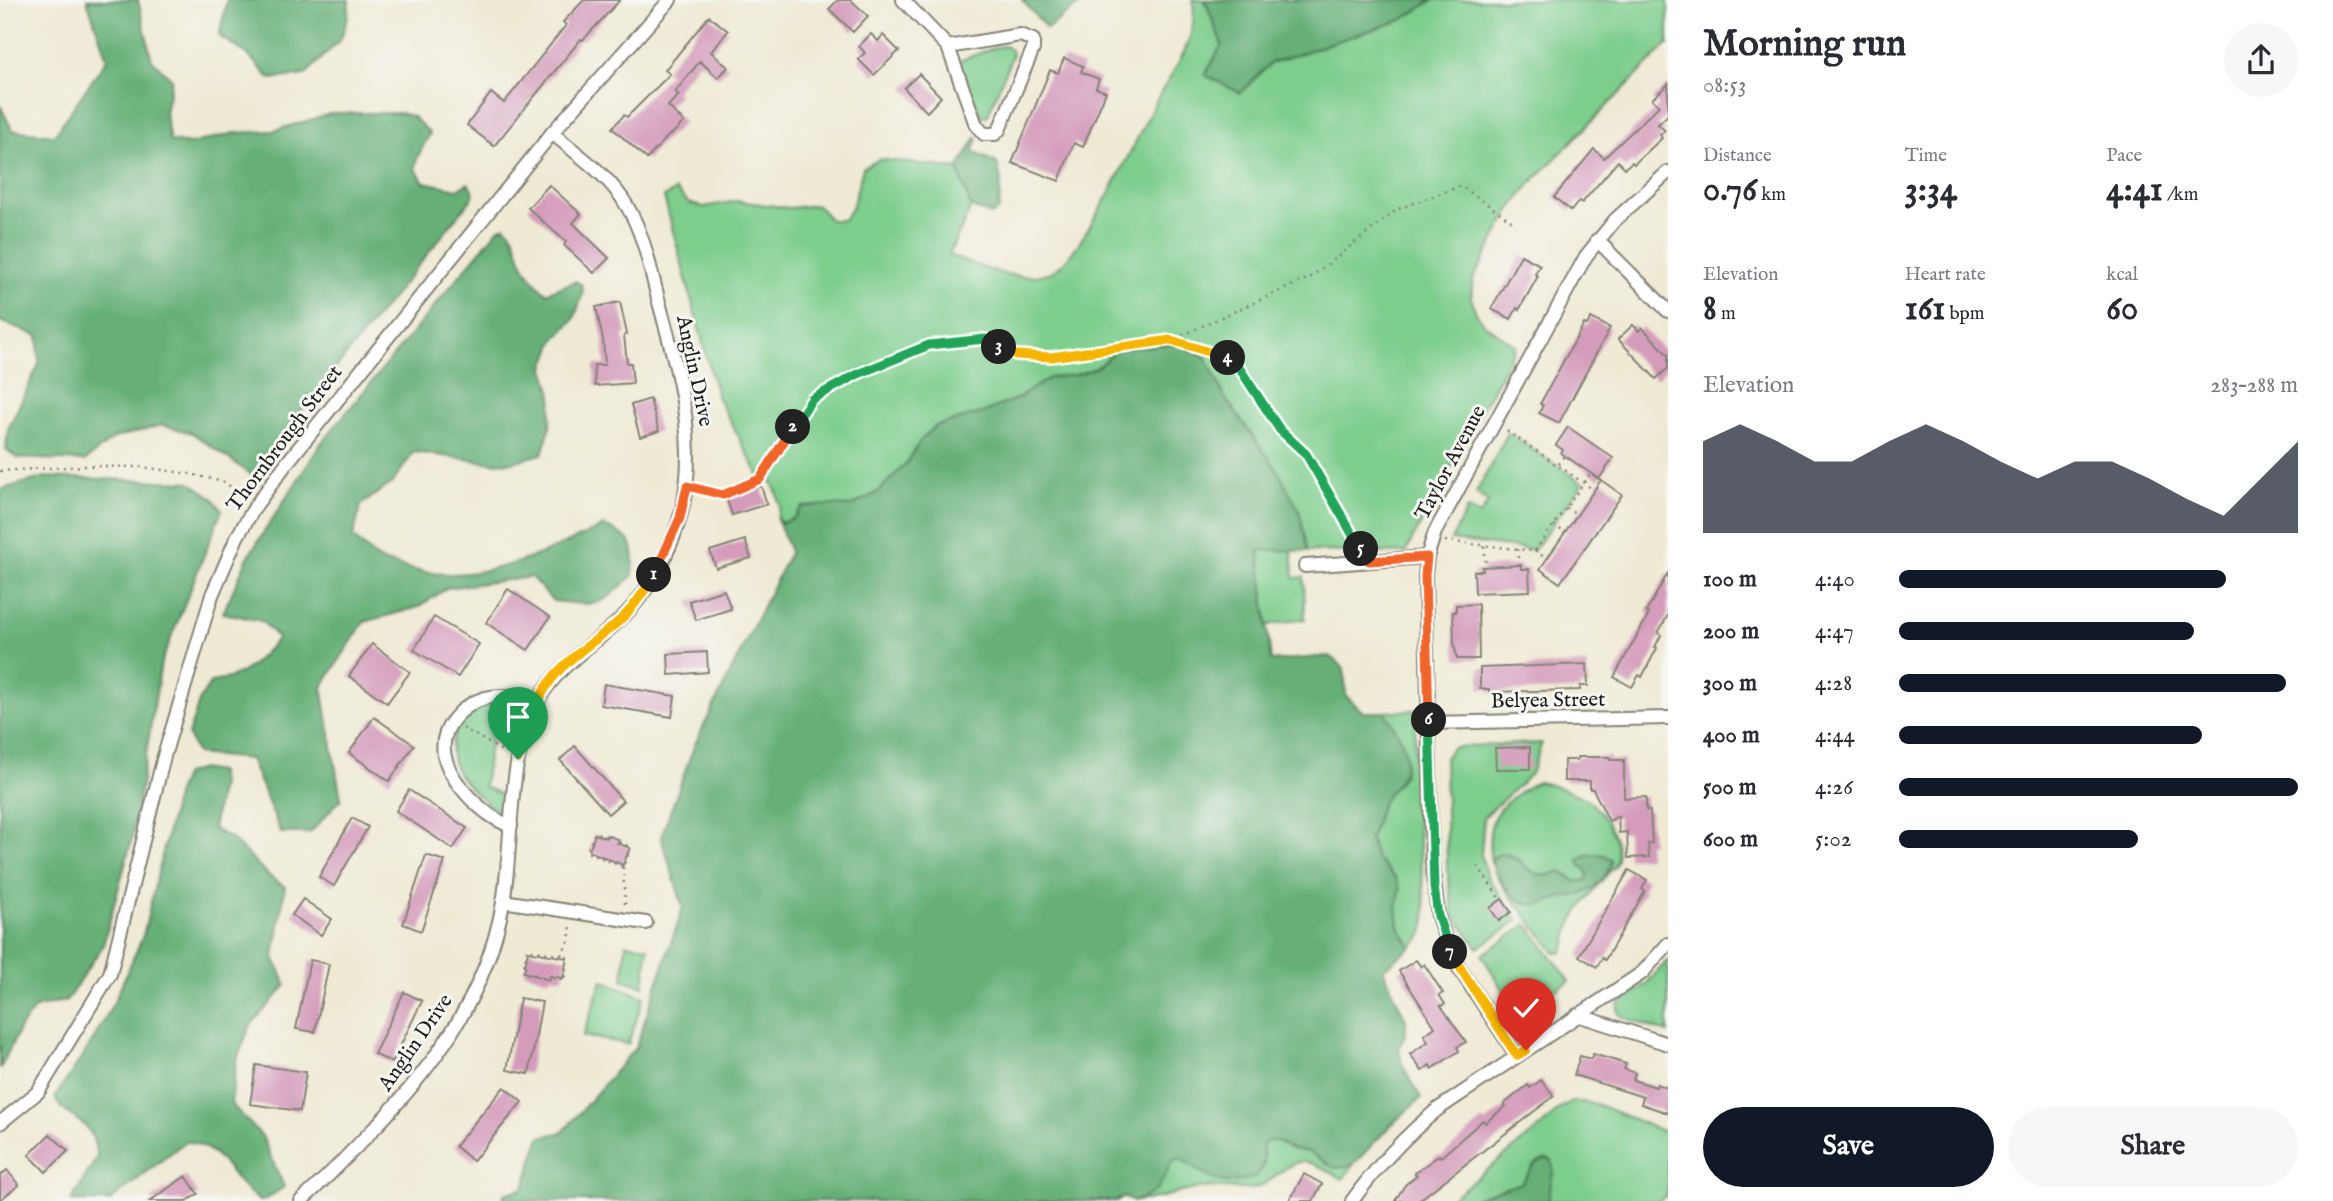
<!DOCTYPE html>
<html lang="en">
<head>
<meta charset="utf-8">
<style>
	body { margin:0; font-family:"IM FELL English",serif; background:#f7f7f7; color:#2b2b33; height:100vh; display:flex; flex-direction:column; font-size:26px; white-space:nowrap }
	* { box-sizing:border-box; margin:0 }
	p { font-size:23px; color:#7c7c81 }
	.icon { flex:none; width:38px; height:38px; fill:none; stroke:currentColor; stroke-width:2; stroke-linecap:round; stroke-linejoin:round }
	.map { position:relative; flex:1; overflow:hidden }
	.side { display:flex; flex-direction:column; background:#fff; width:665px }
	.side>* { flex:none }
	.pin { position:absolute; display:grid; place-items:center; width:60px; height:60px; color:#fff; margin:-72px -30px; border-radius:50% 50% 50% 0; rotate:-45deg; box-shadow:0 0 7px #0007 }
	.pin .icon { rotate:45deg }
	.km { position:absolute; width:35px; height:35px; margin:-18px; border-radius:50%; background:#222; color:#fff; font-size:19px; line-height:35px; text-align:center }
	.round { display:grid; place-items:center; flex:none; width:74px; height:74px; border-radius:37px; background:#f7f7f7 }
	.headline { display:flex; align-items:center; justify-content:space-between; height:119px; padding:0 35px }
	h1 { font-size:38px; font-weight:700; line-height:52px }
	.stats { display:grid; grid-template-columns:repeat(3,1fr); gap:10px; height:119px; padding:7px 35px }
	.stats div { display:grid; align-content:center }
	.stats b { font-size:35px; font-weight:700 }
	.stats small { font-size:19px; font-weight:400 }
	.stats p { font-size:19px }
	.chart { height:196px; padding:14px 35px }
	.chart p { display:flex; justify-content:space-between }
	.chart svg { width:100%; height:126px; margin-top:7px; fill:#111827; opacity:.7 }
	.action { display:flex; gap:14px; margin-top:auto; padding:14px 35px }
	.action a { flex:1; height:80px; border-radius:42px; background:#111827; color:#fff; font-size:28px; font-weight:700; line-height:80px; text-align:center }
	.action a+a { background:#f7f7f7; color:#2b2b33 }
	ul { padding:0 35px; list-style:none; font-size:23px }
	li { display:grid; grid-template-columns:112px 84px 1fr; align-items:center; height:52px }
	li i { height:18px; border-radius:9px; background:#111827 }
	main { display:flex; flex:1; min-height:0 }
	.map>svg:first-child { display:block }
	.green { fill:#7dcd8d; stroke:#4c7454; stroke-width:2 }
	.forest { fill:#66b078; stroke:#41664a; stroke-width:2 }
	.building { fill:#d49bbb }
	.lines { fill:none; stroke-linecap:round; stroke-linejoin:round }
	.minor-casing { stroke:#868378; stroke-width:16 }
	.path { stroke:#868378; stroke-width:2.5; stroke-dasharray:2 5; stroke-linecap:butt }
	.minor { stroke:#fff; stroke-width:12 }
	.split-1-casing { stroke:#fff; stroke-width:14 }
	.split-2-casing { stroke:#fff; stroke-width:14 }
	.split-3-casing { stroke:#fff; stroke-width:14 }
	.split-4-casing { stroke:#fff; stroke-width:14 }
	.split-5-casing { stroke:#fff; stroke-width:14 }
	.split-6-casing { stroke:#fff; stroke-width:14 }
	.split-7-casing { stroke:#fff; stroke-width:14 }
	.split-8-casing { stroke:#fff; stroke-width:14 }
	.split-1 { stroke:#f5b400; stroke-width:9 }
	.split-2 { stroke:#f0652b; stroke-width:9 }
	.split-3 { stroke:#22a559; stroke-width:9 }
	.split-4 { stroke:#f5b400; stroke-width:9 }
	.split-5 { stroke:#22a559; stroke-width:9 }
	.split-6 { stroke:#f0652b; stroke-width:9 }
	.split-7 { stroke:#22a559; stroke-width:9 }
	.split-8 { stroke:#f5b400; stroke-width:9 }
	.labels { text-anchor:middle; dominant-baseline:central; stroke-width:6; stroke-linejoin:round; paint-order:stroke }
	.street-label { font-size:21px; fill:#1c1c1c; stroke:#f6f6f2 }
</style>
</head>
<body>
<main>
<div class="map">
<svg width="1668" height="1201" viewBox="0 0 1668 1201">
	<rect width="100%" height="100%" fill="#f6f6f2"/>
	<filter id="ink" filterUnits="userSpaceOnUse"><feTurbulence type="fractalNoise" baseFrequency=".0143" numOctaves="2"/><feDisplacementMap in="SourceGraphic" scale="14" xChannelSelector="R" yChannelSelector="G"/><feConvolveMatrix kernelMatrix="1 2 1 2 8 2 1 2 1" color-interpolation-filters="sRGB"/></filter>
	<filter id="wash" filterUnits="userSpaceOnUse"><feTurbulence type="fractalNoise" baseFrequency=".00686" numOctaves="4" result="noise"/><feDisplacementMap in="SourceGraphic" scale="28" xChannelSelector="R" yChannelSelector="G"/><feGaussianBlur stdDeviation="1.57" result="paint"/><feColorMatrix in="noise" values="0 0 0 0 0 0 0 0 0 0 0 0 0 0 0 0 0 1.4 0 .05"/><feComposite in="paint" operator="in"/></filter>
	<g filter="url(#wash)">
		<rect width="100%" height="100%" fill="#efead4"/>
		<g class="green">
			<path d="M1192,0H1205L1240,93L1271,63L1401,20L1433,0H1668V44L1532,182L1511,209L1473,279L1471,297L1476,313L1484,324L1516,346L1405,553L1308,551L1299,510L1276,468L1225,398L1205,356L1175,344L1118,349L1096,368L1075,375L1049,378L1018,398L920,441L906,464L878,492L852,506L825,505L782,523L777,519L780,507L777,493L771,481L758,474L717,396L664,197L676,190L689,203L703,207L738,201L789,208L817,205L831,220H843L852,208L863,168L880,159L958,169L971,207L949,255C979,266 1021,286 1053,271C1082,257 1138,136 1155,103C1164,86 1176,69 1184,52C1191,37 1197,16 1192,0Z"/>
			<polygon points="1005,46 1011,50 1012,56 988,115 982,118 958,61 996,47"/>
			<polygon points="1508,433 1583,483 1534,550 1451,540 1467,509 1480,515 1488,502 1476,493"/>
			<polygon points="1259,550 1292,550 1294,578 1304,577 1305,619 1267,625"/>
			<path d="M508,704L517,707L520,713L517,724L498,717L490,743L484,787L503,795L501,808L497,810L491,807C480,796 464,785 457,771C443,745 458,713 486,705C493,703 501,704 508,704Z"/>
			<path d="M1415,710L1416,804L1426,920L1422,936L1411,947L1399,927L1397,908L1399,889L1396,879L1376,858L1370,838C1376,826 1376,817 1381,806C1385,794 1398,785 1403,774C1412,754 1396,727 1384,712Z"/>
			<polygon points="1542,743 1531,774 1484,817 1481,854 1487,876 1518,921 1478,948 1453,914 1447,864 1445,758 1452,748 1467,746"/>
			<path d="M1538,782C1548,783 1577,794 1586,799C1604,811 1626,847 1614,867C1598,884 1580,905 1570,927C1567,936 1567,946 1561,953L1555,952L1507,892L1496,875L1521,901L1544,903L1562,897L1583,894L1609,872L1582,866L1587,871L1588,877L1586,881H1575L1560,872C1523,889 1526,842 1492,858L1491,864C1489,851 1488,830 1494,818C1499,806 1526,786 1538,782Z"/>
			<polygon points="1527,924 1570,981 1517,1015 1482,955"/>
			<polygon points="626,944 648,947 644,986 623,980"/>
			<polygon points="1668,960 1668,1033 1622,1017 1618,1012 1619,1003 1646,984"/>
			<polygon points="602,980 644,997 628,1044 583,1036"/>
			<polygon points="1572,1101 1596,1104 1668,1133 1668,1190 1666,1196 1658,1201 1549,1201 1548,1191 1553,1174 1534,1165 1522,1183 1512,1188 1483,1195 1469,1201 1448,1201 1542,1126 1558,1110"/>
			<path d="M1277,1140L1292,1149L1309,1152L1335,1168L1347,1167L1355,1163L1343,1179C1332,1174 1316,1162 1303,1162C1285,1161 1273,1184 1256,1188C1242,1191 1218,1186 1202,1188C1178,1191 1156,1201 1133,1201C1157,1194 1161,1182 1172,1161L1179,1158L1216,1180L1268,1141Z"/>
		</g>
		<g class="forest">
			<polygon points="87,0 138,0 152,60 172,79 165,113 170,141 190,144 234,133 273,131 333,113 400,113 412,116 430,133 417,158 415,169 424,182 458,189 468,183 474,193 470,201 282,435 255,477 192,433 162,425 114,438 85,461 17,458 6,449 8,429 39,364 38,336 0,321 0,105 12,130 54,135 107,59"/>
			<polygon points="227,0 349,0 348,16 341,39 305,75 270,79 248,55 219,36"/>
			<polygon points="1022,0 1085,0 1047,29"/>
			<polygon points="1205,0 1433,0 1401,20 1271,63 1240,93 1205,75 1222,44"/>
			<polygon points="976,137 978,139 973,152 997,163 1001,179 999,210 991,215 971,207 958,169"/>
			<path d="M505,226C517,238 515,241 520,256C525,271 535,282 546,293L576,281L582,285L583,293L574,319L555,339L544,367L552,394L550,428L542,454L513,462L493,463L414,452L393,482L361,505L353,537C361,544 369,552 377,558C384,563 395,564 403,567C475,589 539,555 604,526C634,539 635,542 633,575C598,608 600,606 553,601L531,577L447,588L419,607L364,622L322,687L341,799L310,833H281L250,759L197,754L188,735L200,699L211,682C244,678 258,661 278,638L262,621L223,613L248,557L322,442L499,228Z"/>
			<path d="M1175,344L1205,356L1225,398L1276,468L1299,510L1308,551L1259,550L1271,661L1330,656L1344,668L1346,696L1363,712H1384C1396,727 1412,754 1403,774C1398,785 1385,794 1381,806C1377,817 1376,826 1370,838L1376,858L1396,879L1400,889L1397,908L1399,927L1411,947L1383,969L1406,1020V1032L1399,1048L1402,1064L1421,1098L1390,1126L1355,1163L1347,1167L1335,1168L1309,1152L1292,1149L1277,1141H1268L1262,1146C1263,1151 1264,1158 1264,1163C1261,1181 1232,1185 1217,1180C1203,1176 1192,1164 1179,1158L1172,1161C1159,1186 1162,1193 1133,1201L1124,1197L1116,1201H503L504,1194L524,1188L540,1137L563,1132L636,1047L683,907L661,837L695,744L790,552L777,519L782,523L794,518L802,507L825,505L852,506L878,492L906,464L920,441L935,426L982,413L1018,398L1049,378L1075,375L1096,368L1118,349Z"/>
			<polygon points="45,477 190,482 212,497 222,510 161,663 133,835 103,945 67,1000 35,1008 21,1026 0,1069 0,492 2,489"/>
			<path d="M201,769L219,772L221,783L213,829L232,839L268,875L285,887L274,957L286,985L250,1026L236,1062L231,1104L262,1136L284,1187L265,1200L259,1201C252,1194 244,1188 238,1181C222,1161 214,1147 186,1141L110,1201H71L97,1157C95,1145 93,1133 84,1125C74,1116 59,1111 55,1097L92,1042L114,1002L143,936L177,792L185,774Z"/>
			<path d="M1502,853C1527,857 1530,886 1560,871L1575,881H1585L1588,877L1587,871L1579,863L1580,858C1589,853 1602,852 1611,859C1613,872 1593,890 1581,894C1574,897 1566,896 1559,898C1549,901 1538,907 1527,904C1518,901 1508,890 1502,883C1496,875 1491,868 1492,858Z"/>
			<path d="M1548,1159L1552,1161C1556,1174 1548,1187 1549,1201H1469L1483,1195L1522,1183C1529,1173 1534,1160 1548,1159Z"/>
		</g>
		<g id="blocks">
			<g class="building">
				<polygon points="584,0 620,0 583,40 581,39 494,146 467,125 491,93 504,103 566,25 563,22"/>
				<polygon points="838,0 851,0 868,16 853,32 829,9"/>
				<polygon points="709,16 728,31 711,52 728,67 718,78 700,61 675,92 679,95 668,106 684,122 671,135 670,134 647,159 612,128 624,115 627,117 670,74 665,70"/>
				<polygon points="871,34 878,41 883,35 899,51 874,75 858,59 865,53 859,46"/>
				<polygon points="1064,58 1083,66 1081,72 1099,79 1096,88 1106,92 1083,147 1074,143 1059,181 1012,163 1050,70 1058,73"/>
				<polygon points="919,74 941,97 927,112 904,88"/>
				<polygon points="1668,84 1668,115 1658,124 1665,131 1660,135 1662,138 1634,164 1632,162 1625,168 1618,161 1582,203 1579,201 1571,211 1554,197 1594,149 1604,158 1659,106 1652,99"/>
				<polygon points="549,185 581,214 573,223 609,258 594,273 564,245 566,242 528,208"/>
				<polygon points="1521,255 1540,265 1535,274 1538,276 1519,310 1517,308 1511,319 1491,309"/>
				<polygon points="620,302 627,334 624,335 627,363 631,363 633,383 595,386 594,365 605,365 603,340 596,307"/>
				<polygon points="1591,318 1610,328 1559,423 1539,413 1543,405 1540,404 1584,324 1587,325"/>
				<polygon points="1633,325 1639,331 1642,327 1668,355 1668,368 1656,379 1618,339"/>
				<polygon points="650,399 659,431 640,437 631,405"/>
				<polygon points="1568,427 1613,458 1599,479 1561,453 1563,450 1556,445"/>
				<polygon points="1601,480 1622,495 1560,583 1540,569"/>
				<polygon points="761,486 767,504 732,515 726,497"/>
				<polygon points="745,540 751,558 716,568 710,551"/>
				<polygon points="1521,565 1521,569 1529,569 1530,591 1475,593 1474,571 1483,571 1482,567"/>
				<polygon points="1668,573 1668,615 1658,633 1661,635 1655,647 1657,648 1642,677 1639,675 1632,687 1614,677 1649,614 1646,612"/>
				<polygon points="508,589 550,617 528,650 486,623"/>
				<polygon points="724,590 731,609 696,620 689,601"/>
				<polygon points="1478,604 1479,659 1457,659 1454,643 1453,612 1456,612 1456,605"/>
				<polygon points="434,617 479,644 458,677 414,650"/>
				<polygon points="372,644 410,672 387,703 349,676"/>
				<polygon points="707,652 708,672 669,675 668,654"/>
				<polygon points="1587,664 1588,686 1580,686 1580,690 1489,692 1489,689 1480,689 1480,668"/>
				<polygon points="604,684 675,696 672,717 601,705"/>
				<polygon points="374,717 414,745 389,781 349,753"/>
				<polygon points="575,746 623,801 608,814 560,760"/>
				<polygon points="1530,747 1530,769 1496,769 1495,748"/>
				<polygon points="1577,757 1610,757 1610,760 1624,760 1624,798 1646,797 1646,810 1650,811 1652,843 1648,844 1649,857 1628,858 1627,832 1619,833 1618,816 1609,821 1593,789 1590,789 1590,781 1564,781 1564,760 1577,760"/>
				<polygon points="409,790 467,828 453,849 396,811"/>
				<polygon points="352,818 368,827 334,886 319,877"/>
				<polygon points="595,834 606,838 607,835 619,840 617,843 630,848 623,865 589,851"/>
				<polygon points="426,855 445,861 421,931 403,924"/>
				<polygon points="1629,870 1647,880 1642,889 1645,891 1605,960 1602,958 1597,967 1579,956"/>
				<polygon points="303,899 332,919 321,935 292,915"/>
				<polygon points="1502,899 1511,912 1499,921 1490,908"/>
				<polygon points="528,951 567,958 563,978 550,976 549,980 524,972"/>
				<polygon points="310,960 329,964 315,1032 296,1029"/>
				<polygon points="1416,960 1421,967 1424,964 1443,993 1439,995 1445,1004 1441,1006 1466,1042 1457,1047 1459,1051 1432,1069 1430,1065 1422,1071 1410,1054 1428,1042 1424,1035 1435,1027 1399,971"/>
				<polygon points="404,992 422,1001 392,1063 374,1054"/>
				<polygon points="520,998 542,1002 529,1074 507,1070"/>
				<polygon points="1593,1054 1626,1064 1624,1069 1635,1073 1633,1080 1656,1087 1657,1084 1668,1088 1668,1113 1641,1104 1643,1097 1574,1075 1580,1056 1591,1059"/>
				<polygon points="256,1065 306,1072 300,1111 250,1104"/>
				<polygon points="1541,1080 1554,1096 1418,1201 1395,1201 1405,1185 1417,1175 1415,1173 1439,1155 1441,1157 1483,1120 1485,1123 1506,1106 1504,1104 1528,1085 1530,1088"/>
				<polygon points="504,1087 522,1102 473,1161 455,1146"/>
				<polygon points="50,1134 68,1151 46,1172 29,1155"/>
				<polygon points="7,1170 19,1185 0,1200 0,1176"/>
				<polygon points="1304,1174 1322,1184 1313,1201 1289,1201"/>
				<polygon points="186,1176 198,1194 187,1201 150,1201"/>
			</g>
		</g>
	</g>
	<g filter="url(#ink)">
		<use href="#blocks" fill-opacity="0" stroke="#868378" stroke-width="2"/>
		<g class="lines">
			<g class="minor-casing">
				<g id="minor">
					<polyline points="903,0 948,47 976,125 984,134 995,134 999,130 1033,49 1033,40 1020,35 948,47"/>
					<polyline points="1597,240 1668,311"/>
					<polyline points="1305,566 1427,557"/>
					<polyline points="1429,723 1668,718"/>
					<path d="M511,826C494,820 484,811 471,799C450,777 431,747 454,719C462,709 472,702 485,698C502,694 521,697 538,700"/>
					<polyline points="503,901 646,923"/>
					<polyline points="1577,1015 1668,1044"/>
					<polyline points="1517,1056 1459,968 1449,950 1438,916 1432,862 1425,575 1427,557 1435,532 1586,256 1615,220 1668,172"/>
					<polyline points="0,1123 38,1092 110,974 164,756 212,595 237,537 256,505 286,464 552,133 670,0"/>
					<path d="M301,1201C321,1183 340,1164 359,1144C427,1075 485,1003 503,903C513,843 507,778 529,719C554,656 609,643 644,592C711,495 689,411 660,306C651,273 645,236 627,206C610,176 578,155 552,133"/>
					<path d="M1352,1201C1377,1166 1405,1136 1438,1109L1642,973L1668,944"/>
				</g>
			</g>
			<g class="path">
				<polyline points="1171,340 1234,360 1280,430 1306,454 1361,548"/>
				<polyline points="1507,431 1594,490"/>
				<polyline points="1558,464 1564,456"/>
				<polyline points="0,471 85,466 141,467 191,474 224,482 245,497"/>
				<polyline points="701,489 726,496 761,485"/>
				<polyline points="723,495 760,479 768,464 812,399 857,375 929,345 985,339 1016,355 1051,357 1171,340 1311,277 1398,209 1461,186 1516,224"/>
				<polyline points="1566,508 1577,515"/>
				<polyline points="1554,525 1564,532"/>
				<polyline points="1445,541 1535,551 1590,474"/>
				<polyline points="1484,546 1486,567"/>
				<polyline points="1518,549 1518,565"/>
				<polyline points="1535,551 1546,558"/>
				<polyline points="463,728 506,753"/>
				<polyline points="606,837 595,832 587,852 623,867 631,847 618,842"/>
				<polyline points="1478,866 1499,898"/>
				<polyline points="623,867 625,905"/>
				<polyline points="561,955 569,941 571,926"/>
				<polyline points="536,975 523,973 527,949 568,957 564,980 549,978"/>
			</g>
			<use href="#minor" class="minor"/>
		</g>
	</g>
	<g class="lines" filter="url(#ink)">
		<g class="split-1-casing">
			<path id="split-1" d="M518,759C525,729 535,699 555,675C573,654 597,640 618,622C633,609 644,592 654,575"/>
		</g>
		<g class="split-2-casing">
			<polyline id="split-2" points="654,575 680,518 687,486 723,495 760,479 793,427"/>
		</g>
		<g class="split-3-casing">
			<polyline id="split-3" points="793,427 812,399 858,374 929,345 985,339 999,347"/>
		</g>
		<g class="split-4-casing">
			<polyline id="split-4" points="999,347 1016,355 1051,357 1171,340 1228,358"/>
		</g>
		<g class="split-5-casing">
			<polyline id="split-5" points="1228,358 1234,360 1280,430 1306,454 1361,549"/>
		</g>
		<g class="split-6-casing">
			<polyline id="split-6" points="1361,549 1369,561 1427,557 1425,575 1429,720"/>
		</g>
		<g class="split-7-casing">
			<polyline id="split-7" points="1429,720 1434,887 1438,916 1450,952"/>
		</g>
		<g class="split-8-casing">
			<polyline id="split-8" points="1450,952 1517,1056 1526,1050"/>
		</g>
		<use href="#split-1" class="split-1"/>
		<use href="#split-2" class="split-2"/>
		<use href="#split-3" class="split-3"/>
		<use href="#split-4" class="split-4"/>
		<use href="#split-5" class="split-5"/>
		<use href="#split-6" class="split-6"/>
		<use href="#split-7" class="split-7"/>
		<use href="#split-8" class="split-8"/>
	</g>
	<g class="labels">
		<g class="street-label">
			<text transform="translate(694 371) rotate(78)">Anglin Drive</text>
			<text transform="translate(285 439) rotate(-53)">Thornbrough Street</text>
			<text transform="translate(1451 463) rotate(-62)">Taylor Avenue</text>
			<text transform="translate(1548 701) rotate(-1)">Belyea Street</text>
			<text transform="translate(416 1043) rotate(-55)">Anglin Drive</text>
		</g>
	</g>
</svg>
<div class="pin" style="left:518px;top:759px;background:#1e9e55"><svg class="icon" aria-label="arrive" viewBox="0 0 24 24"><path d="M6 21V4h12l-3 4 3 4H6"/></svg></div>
<div class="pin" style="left:1526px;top:1050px;background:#d93025"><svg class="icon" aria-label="check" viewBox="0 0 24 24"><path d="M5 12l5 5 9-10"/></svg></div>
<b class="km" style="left:654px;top:575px">1</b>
<b class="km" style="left:793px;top:427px">2</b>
<b class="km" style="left:999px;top:347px">3</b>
<b class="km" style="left:1228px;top:358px">4</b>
<b class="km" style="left:1361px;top:549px">5</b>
<b class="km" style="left:1429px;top:720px">6</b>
<b class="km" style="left:1450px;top:952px">7</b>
</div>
<section class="side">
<div class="headline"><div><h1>Morning run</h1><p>08:53</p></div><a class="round"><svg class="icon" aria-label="share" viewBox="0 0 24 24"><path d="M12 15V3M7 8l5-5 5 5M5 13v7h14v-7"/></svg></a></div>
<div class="stats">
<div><p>Distance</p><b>0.76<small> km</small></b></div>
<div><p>Time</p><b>3:34</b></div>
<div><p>Pace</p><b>4:41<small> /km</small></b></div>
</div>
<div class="stats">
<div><p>Elevation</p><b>8<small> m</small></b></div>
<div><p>Heart rate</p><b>161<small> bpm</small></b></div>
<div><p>kcal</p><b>60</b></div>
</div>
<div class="chart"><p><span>Elevation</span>283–288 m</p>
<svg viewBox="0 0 160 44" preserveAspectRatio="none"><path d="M0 44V12L10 6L20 12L30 19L40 19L50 12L60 6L70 12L80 19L90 25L100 19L110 19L120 25L130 32L140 38L150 25L160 12V44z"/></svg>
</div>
<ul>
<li><b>100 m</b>4:40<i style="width:82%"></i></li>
<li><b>200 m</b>4:47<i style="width:74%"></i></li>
<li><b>300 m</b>4:28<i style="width:97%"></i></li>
<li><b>400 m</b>4:44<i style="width:76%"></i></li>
<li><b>500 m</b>4:26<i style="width:100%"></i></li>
<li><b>600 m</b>5:02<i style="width:60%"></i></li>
</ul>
<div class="action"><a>Save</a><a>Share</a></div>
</section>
</main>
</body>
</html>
